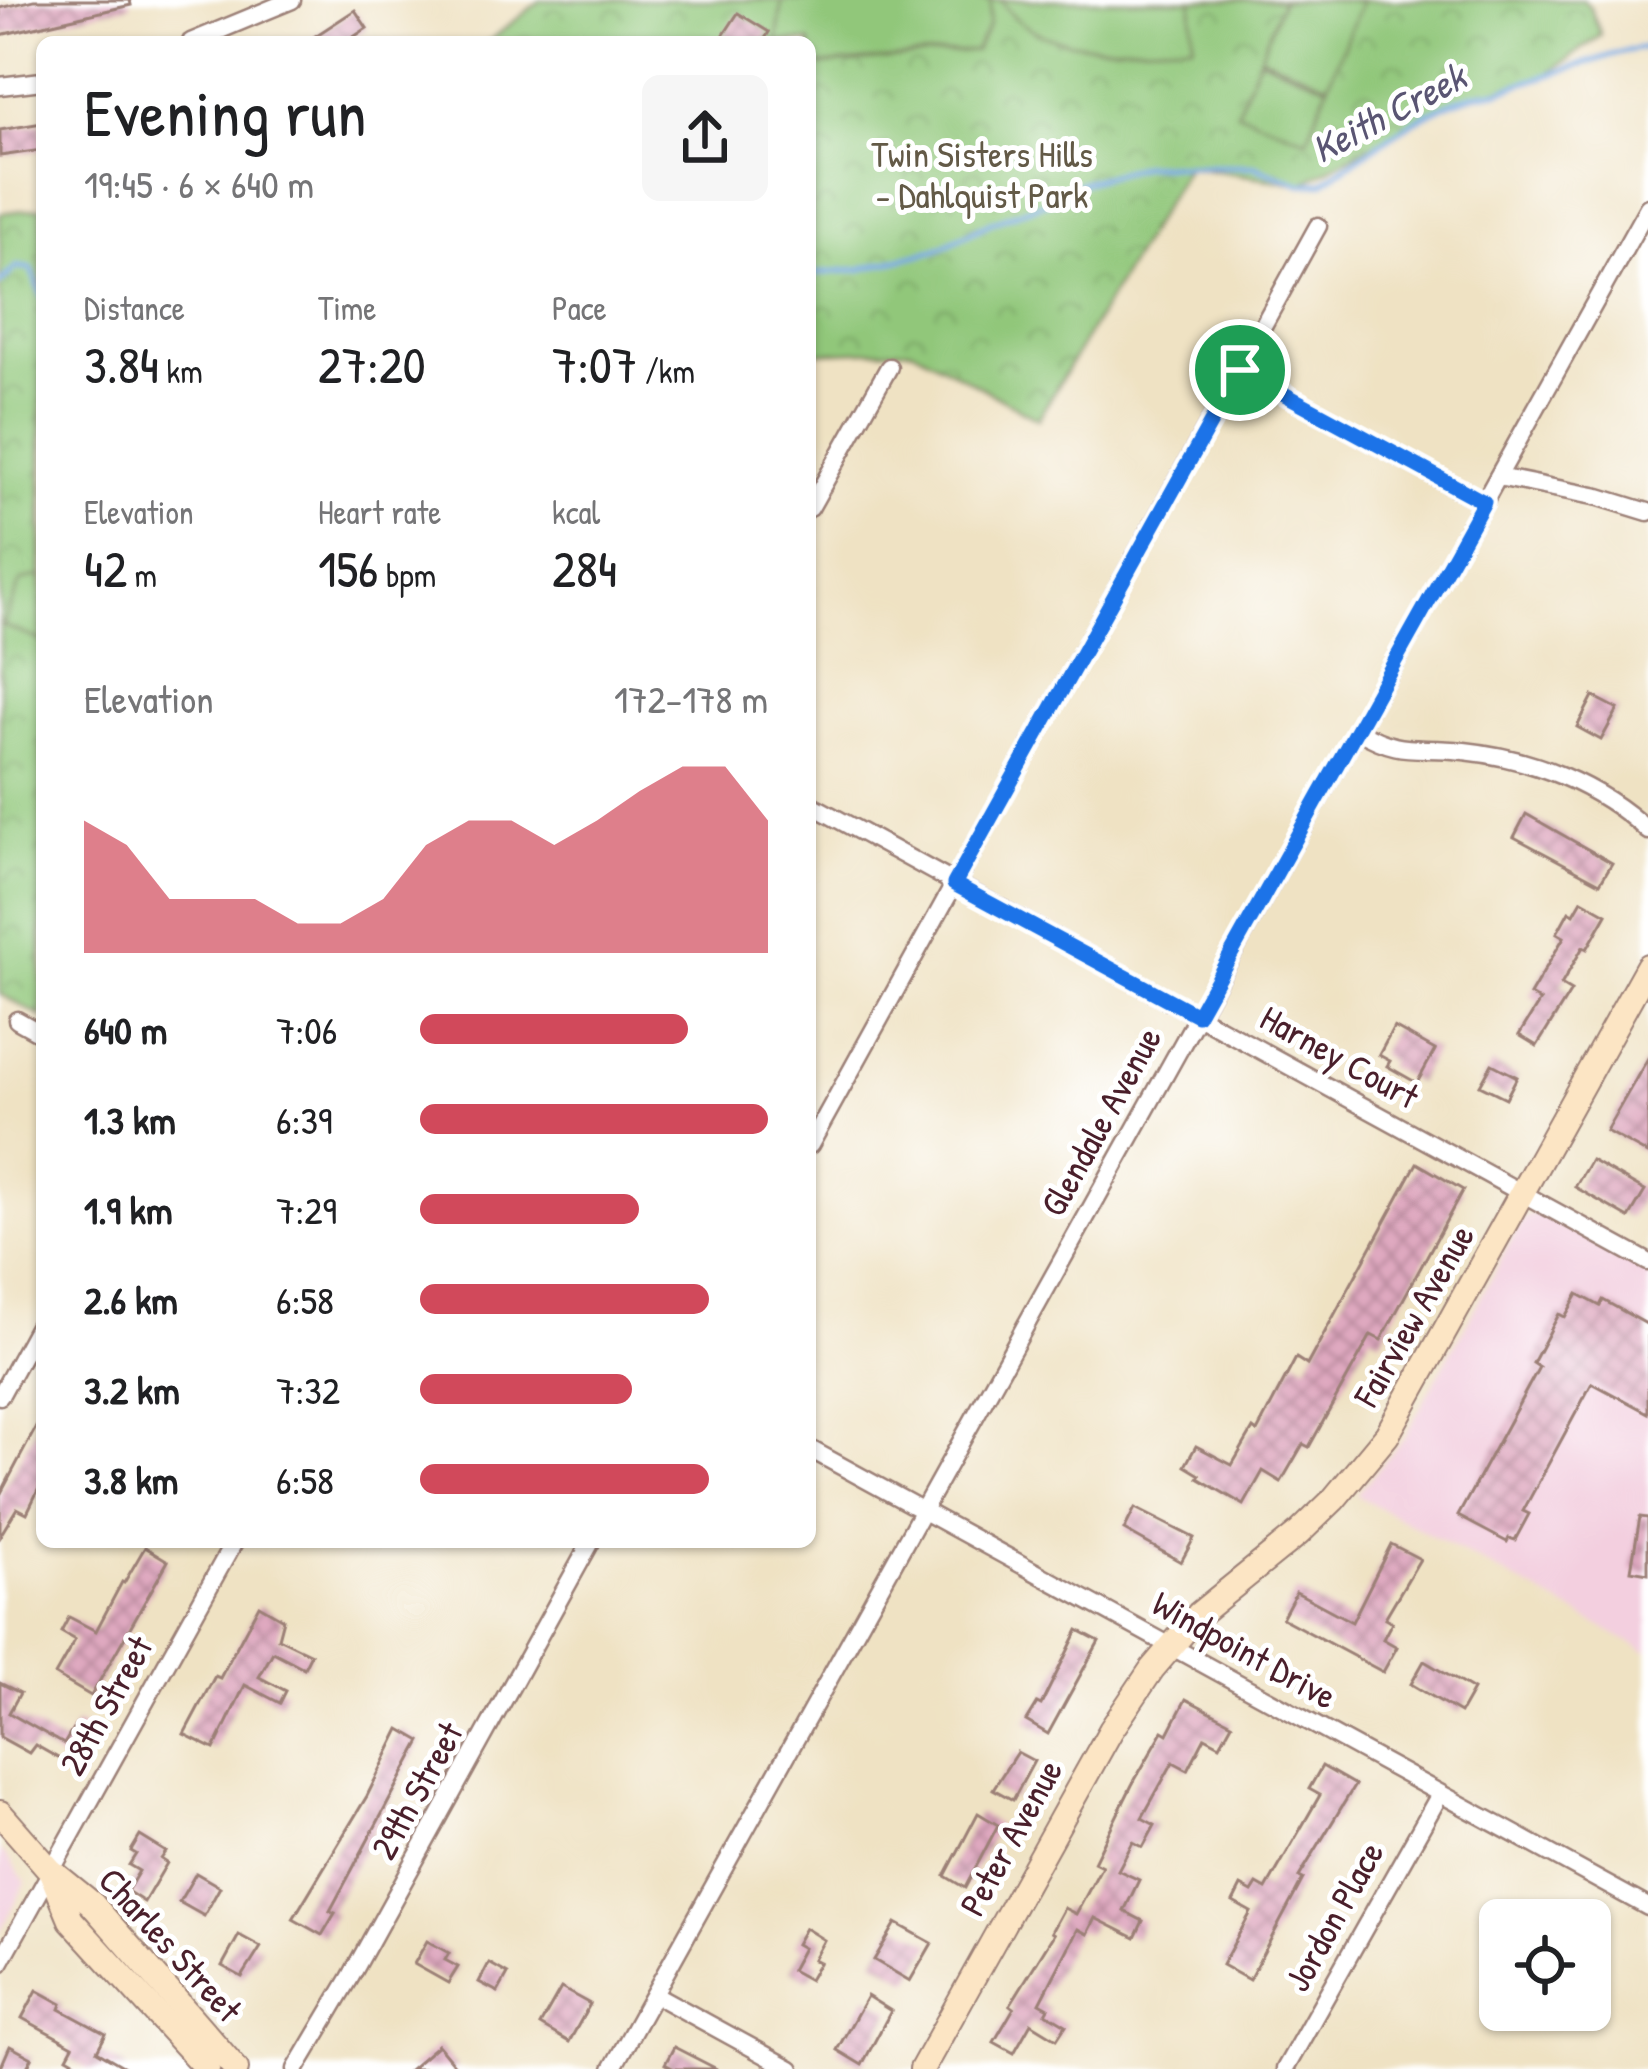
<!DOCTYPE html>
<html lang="en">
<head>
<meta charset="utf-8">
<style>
	body { margin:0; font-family:"Patrick Hand",sans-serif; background:#f6f6f6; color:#202124; height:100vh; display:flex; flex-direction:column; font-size:45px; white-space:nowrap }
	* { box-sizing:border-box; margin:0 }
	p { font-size:39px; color:#757577 }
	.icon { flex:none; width:66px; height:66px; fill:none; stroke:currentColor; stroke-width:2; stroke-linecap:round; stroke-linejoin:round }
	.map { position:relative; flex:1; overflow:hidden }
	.panel { position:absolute; left:36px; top:36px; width:780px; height:1512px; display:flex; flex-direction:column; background:#fff; border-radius:18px; box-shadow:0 3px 9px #0004 }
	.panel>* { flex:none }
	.tools { position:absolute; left:1479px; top:1899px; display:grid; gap:24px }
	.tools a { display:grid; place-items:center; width:132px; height:132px; border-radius:18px; background:#fff; box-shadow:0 3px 9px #0004; font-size:60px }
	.pin { position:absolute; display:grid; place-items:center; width:102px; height:102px; color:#fff; margin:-51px; border:6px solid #fff; border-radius:50%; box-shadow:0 3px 12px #0007 }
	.round { display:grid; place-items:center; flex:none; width:126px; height:126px; border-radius:18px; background:#f6f6f6 }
	.headline { display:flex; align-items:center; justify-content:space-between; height:204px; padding:0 48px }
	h1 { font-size:66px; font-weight:600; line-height:90px }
	.figures { display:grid; grid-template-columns:repeat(3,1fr); gap:18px; height:204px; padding:12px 48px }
	.figures div { display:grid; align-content:center }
	.figures b { font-size:51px; font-weight:600 }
	.figures small { font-size:33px; font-weight:400 }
	.figures p { font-size:33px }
	.chart { height:336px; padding:24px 48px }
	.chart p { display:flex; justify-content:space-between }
	.chart svg { width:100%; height:216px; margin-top:12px; fill:#d1495b; opacity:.7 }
	ul { padding:0 48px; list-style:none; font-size:39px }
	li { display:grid; grid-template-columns:192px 144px 1fr; align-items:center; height:90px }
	li i { height:30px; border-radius:15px; background:#d1495b }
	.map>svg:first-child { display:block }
	.built { fill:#f3cfdf }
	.park { fill:url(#park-crowns); stroke:#6e7352; stroke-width:3 }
	.pitch { fill:#91c77a; stroke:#6e7352; stroke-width:3 }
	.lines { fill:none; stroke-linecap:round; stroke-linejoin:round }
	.stream { stroke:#71a5de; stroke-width:6 }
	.building { fill:url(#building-cross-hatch) }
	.street-casing { stroke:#9c8077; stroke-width:21 }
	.secondary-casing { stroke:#9c8077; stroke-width:28 }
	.street { stroke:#fff; stroke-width:16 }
	.secondary { stroke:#fce5c4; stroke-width:24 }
	.route-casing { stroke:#fff; stroke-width:24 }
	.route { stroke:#1a73e8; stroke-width:15 }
	.labels { text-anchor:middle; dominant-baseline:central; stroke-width:10; stroke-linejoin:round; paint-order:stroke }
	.park-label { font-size:36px; fill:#635a47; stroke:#fff }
	.street-label { font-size:36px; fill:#4a1f2b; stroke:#fff }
	.water-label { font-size:39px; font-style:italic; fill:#5a5573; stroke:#fff }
</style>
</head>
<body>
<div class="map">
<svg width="1648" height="2069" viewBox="0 0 1648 2069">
	<defs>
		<pattern id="park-crowns" width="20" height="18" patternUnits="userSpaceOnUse" patternTransform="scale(3)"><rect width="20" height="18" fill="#91c77a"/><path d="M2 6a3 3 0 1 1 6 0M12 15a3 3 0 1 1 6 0" fill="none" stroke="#7faa6a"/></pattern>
		<pattern id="building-cross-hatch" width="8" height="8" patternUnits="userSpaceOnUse" patternTransform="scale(3)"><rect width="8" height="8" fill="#dfa9c0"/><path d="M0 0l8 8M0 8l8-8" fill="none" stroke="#b7899c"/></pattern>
	</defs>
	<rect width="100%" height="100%" fill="#fff"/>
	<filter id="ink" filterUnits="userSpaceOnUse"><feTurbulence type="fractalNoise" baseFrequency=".00833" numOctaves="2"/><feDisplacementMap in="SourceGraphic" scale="24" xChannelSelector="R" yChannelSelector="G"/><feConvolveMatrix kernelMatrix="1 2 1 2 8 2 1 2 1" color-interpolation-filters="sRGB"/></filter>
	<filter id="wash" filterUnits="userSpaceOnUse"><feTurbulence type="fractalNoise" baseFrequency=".004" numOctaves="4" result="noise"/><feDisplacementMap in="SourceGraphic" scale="48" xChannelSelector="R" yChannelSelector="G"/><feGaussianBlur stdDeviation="2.7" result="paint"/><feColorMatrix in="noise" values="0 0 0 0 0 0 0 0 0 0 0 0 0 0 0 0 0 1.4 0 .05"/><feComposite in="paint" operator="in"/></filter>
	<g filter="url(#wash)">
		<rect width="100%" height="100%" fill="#efe2c3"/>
		<g class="built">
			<polygon points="1538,1212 1648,1270 1648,1652 1356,1495 1404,1438 1523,1219"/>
			<polygon points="0,1849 26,1882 0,1933"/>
		</g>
		<g class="park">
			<polygon points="541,0 1583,0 1590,7 1601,35 1547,75 1445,105 1301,184 1187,166 1038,419 912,349 810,353 810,42 488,42"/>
			<polygon points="42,208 42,1017 0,994 0,213"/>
		</g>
		<g class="pitch">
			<polygon points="782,0 991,0 989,25 975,51 810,66 810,42 777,42"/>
			<path d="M1001,0H1192L1193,44C1132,44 1037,61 1001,0Z"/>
			<polygon points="1282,0 1362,1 1328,84 1260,56"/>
			<polygon points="1259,58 1328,86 1307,139 1237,112"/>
			<polygon points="42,576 42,641 3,626 19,585 23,580"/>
		</g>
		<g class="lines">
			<g class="stream">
				<path d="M810,274L861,269L936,250L992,222L1055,199L1081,183L1144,165L1254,166L1301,184L1322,183C1365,154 1447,90 1496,92L1625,51L1648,47"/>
				<polyline points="0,283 16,267 31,268 42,296"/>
			</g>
		</g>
		<g id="blocks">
			<g class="building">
				<polygon points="34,0 130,0 131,5 0,35 0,8"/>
				<polygon points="355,10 367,28 346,42 306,42"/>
				<polygon points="738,13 769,32 763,42 719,42"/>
				<polygon points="42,123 42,150 0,156 0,130"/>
				<polygon points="1593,696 1618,709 1601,740 1577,727"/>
				<polygon points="1526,814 1612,863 1600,883 1514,837"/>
				<polygon points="1582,900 1607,914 1587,949 1583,947 1561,985 1571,991 1537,1046 1519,1035 1540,1001 1530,995 1564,937 1557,933 1569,911 1574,914"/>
				<polygon points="1394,1027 1435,1050 1417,1083 1387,1066 1390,1061 1379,1055"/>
				<polygon points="1648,1058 1648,1154 1606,1131"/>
				<polygon points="1492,1064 1517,1077 1506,1098 1480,1085"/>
				<polygon points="1591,1160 1645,1191 1629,1218 1575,1187"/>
				<polygon points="1417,1163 1463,1190 1381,1340 1371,1335 1309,1447 1303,1444 1281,1482 1263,1471 1244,1505 1198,1478 1200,1475 1185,1466 1196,1446 1232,1465 1253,1429 1257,1432 1296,1358 1307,1365"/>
				<polygon points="1578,1294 1600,1306 1603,1300 1648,1325 1648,1413 1592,1383 1523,1511 1529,1514 1515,1540 1509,1538 1507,1542 1458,1516 1539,1367 1533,1363 1559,1314 1565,1317"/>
				<polygon points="42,1416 42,1482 27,1513 17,1508 0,1536 0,1495"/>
				<polygon points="1135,1508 1194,1538 1181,1562 1124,1530"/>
				<polygon points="1640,1517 1648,1518 1648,1573 1631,1570"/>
				<polygon points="1391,1544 1420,1559 1385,1618 1392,1622 1383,1639 1397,1647 1383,1672 1282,1618 1296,1592 1352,1622"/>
				<polygon points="145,1547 168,1561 91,1696 55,1675 75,1640 61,1632 69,1617 96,1631 122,1582 124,1583"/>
				<polygon points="259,1605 283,1619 278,1638 311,1654 304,1668 273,1652 259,1677 286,1691 280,1703 245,1685 214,1749 184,1734 215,1676 220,1678"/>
				<polygon points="1078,1630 1099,1641 1048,1734 1026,1721 1037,1703 1041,1705"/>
				<polygon points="1424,1661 1473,1690 1460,1713 1411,1684"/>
				<polygon points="0,1683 20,1693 9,1713 64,1744 76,1724 91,1732 86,1740 90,1742 74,1767 35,1745 29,1753 0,1737"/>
				<polygon points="1186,1699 1232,1723 1220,1745 1205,1737 1188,1770 1173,1762 1142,1818 1155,1825 1143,1847 1133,1842 1118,1870 1139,1880 1124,1911 1143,1921 1135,1938 1095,1918 1087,1934 1078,1929 1040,2003 1049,2008 1046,2013 1066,2025 1057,2039 1031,2023 1014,2053 994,2042 1014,2008 1010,2005 1054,1934 1051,1932 1064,1908 1076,1914 1102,1866 1094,1862 1132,1785 1163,1731 1168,1734"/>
				<polygon points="400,1729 421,1741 330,1911 335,1913 322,1935 293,1919 367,1796"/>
				<polygon points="1017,1752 1034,1761 1013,1800 993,1789"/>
				<polygon points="1322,1766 1355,1785 1299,1877 1303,1879 1249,1980 1222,1965 1251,1912 1233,1902 1241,1886 1252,1892 1257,1884 1266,1889 1320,1795 1309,1789"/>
				<polygon points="978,1813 998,1825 965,1888 945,1876"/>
				<polygon points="140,1836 166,1852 161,1859 167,1863 144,1902 127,1891 139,1871 129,1865 136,1854 131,1851"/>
				<polygon points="196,1873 220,1887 204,1916 179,1902"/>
				<polygon points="896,1923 932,1943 910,1981 874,1960"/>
				<polygon points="805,1928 824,1940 813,1960 819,1963 809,1980 791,1970 803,1948 796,1944"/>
				<polygon points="239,1935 261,1947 242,1977 222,1966"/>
				<polygon points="427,1941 449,1953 445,1960 458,1967 448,1983 414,1964"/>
				<polygon points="489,1963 508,1974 498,1992 479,1982"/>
				<polygon points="561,1988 590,2004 569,2042 540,2025"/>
				<polygon points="37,1990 62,2004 60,2009 106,2034 97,2051 128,2069 88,2069 67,2057 73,2046 22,2018"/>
				<polygon points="867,1996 891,2011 862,2065 837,2050"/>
				<polygon points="438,2045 458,2069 410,2069"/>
				<polygon points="10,2046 32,2058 26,2069 0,2069"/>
				<polygon points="674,2047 717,2069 674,2069 665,2064"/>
			</g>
		</g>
	</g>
	<g filter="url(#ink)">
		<use href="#blocks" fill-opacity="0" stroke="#9c8077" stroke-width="3"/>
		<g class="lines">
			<g class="street-casing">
				<g id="street">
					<polyline points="191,42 292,0"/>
					<polyline points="0,86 42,81"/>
					<polyline points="1240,370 1483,502"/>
					<polyline points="1498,477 1599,497 1648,512"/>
					<polyline points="810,508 889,367"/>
					<path d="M1357,730C1403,757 1415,745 1464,751C1531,758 1598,784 1648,831"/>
					<polyline points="810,804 1648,1262"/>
					<polyline points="17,1020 42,1034"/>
					<polyline points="810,1145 1318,226"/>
					<polyline points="0,1396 42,1319"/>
					<polyline points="810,1449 1648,1907"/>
					<polyline points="0,1963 234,1542"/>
					<polyline points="654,1994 791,2069"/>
					<polyline points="296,2069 350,1978 591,1542"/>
					<polyline points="612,2069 1648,207"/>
					<polyline points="1285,2069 1439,1796"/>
				</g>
			</g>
			<g class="secondary-casing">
				<g id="secondary">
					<polyline points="0,1813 50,1870 92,1904 236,2069"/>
					<polyline points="51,1872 71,1920 207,2069"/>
					<polyline points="922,2069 1111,1730 1152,1669 1199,1614 1299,1533 1333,1500 1387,1435 1648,966"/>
				</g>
			</g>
			<use href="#street" class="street"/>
			<use href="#secondary" class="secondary"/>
		</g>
	</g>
	<g class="lines" filter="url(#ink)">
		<g class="route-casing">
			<polygon id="route" points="1240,370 1484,502 1197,1015 954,884"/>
		</g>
		<use href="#route" class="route"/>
	</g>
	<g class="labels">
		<g class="park-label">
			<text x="982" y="153">Twin Sisters Hills<tspan x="982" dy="41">- Dahlquist Park</tspan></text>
		</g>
		<g class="street-label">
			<text transform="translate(1340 1056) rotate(29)">Harney Court</text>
			<text transform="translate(1100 1121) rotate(-61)">Glendale Avenue</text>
			<text transform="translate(1413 1315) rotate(-60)">Fairview Avenue</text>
			<text transform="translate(1245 1649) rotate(29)">Windpoint Drive</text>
			<text transform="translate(105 1705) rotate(-61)">28th Street</text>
			<text transform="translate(416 1790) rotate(-61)">29th Street</text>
			<text transform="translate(1010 1837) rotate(-61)">Peter Avenue</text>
			<text transform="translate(1333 1916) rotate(-61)">Jordon Place</text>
			<text transform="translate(171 1944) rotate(48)">Charles Street</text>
		</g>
		<g class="water-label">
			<text transform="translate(1388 112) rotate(-28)">Keith Creek</text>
		</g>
	</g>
</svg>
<div class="tools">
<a><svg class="icon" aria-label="locate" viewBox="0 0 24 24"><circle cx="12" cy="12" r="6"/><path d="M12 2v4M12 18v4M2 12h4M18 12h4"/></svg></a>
</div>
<div class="pin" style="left:1240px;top:370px;background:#1e9e55"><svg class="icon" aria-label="arrive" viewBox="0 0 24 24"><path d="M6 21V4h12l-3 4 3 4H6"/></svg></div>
<section class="panel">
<div class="headline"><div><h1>Evening run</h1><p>19:45 · 6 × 640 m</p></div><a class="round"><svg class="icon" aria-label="share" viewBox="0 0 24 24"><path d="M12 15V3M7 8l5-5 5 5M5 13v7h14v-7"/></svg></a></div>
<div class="figures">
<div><p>Distance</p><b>3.84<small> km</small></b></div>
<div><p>Time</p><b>27:20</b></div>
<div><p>Pace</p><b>7:07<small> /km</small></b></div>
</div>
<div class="figures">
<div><p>Elevation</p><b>42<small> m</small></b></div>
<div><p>Heart rate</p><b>156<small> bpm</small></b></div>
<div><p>kcal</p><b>284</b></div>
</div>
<div class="chart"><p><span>Elevation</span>172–178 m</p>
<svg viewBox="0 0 160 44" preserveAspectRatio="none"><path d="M0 44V17L10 22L20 33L30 33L40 33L50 38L60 38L70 33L80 22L90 17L100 17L110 22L120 17L130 11L140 6L150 6L160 17V44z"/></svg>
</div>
<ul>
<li><b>640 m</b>7:06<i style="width:77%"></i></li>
<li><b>1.3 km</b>6:39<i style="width:100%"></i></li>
<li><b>1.9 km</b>7:29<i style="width:63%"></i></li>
<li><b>2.6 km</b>6:58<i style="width:83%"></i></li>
<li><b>3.2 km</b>7:32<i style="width:61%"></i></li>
<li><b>3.8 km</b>6:58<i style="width:83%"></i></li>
</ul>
</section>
</div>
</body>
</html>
